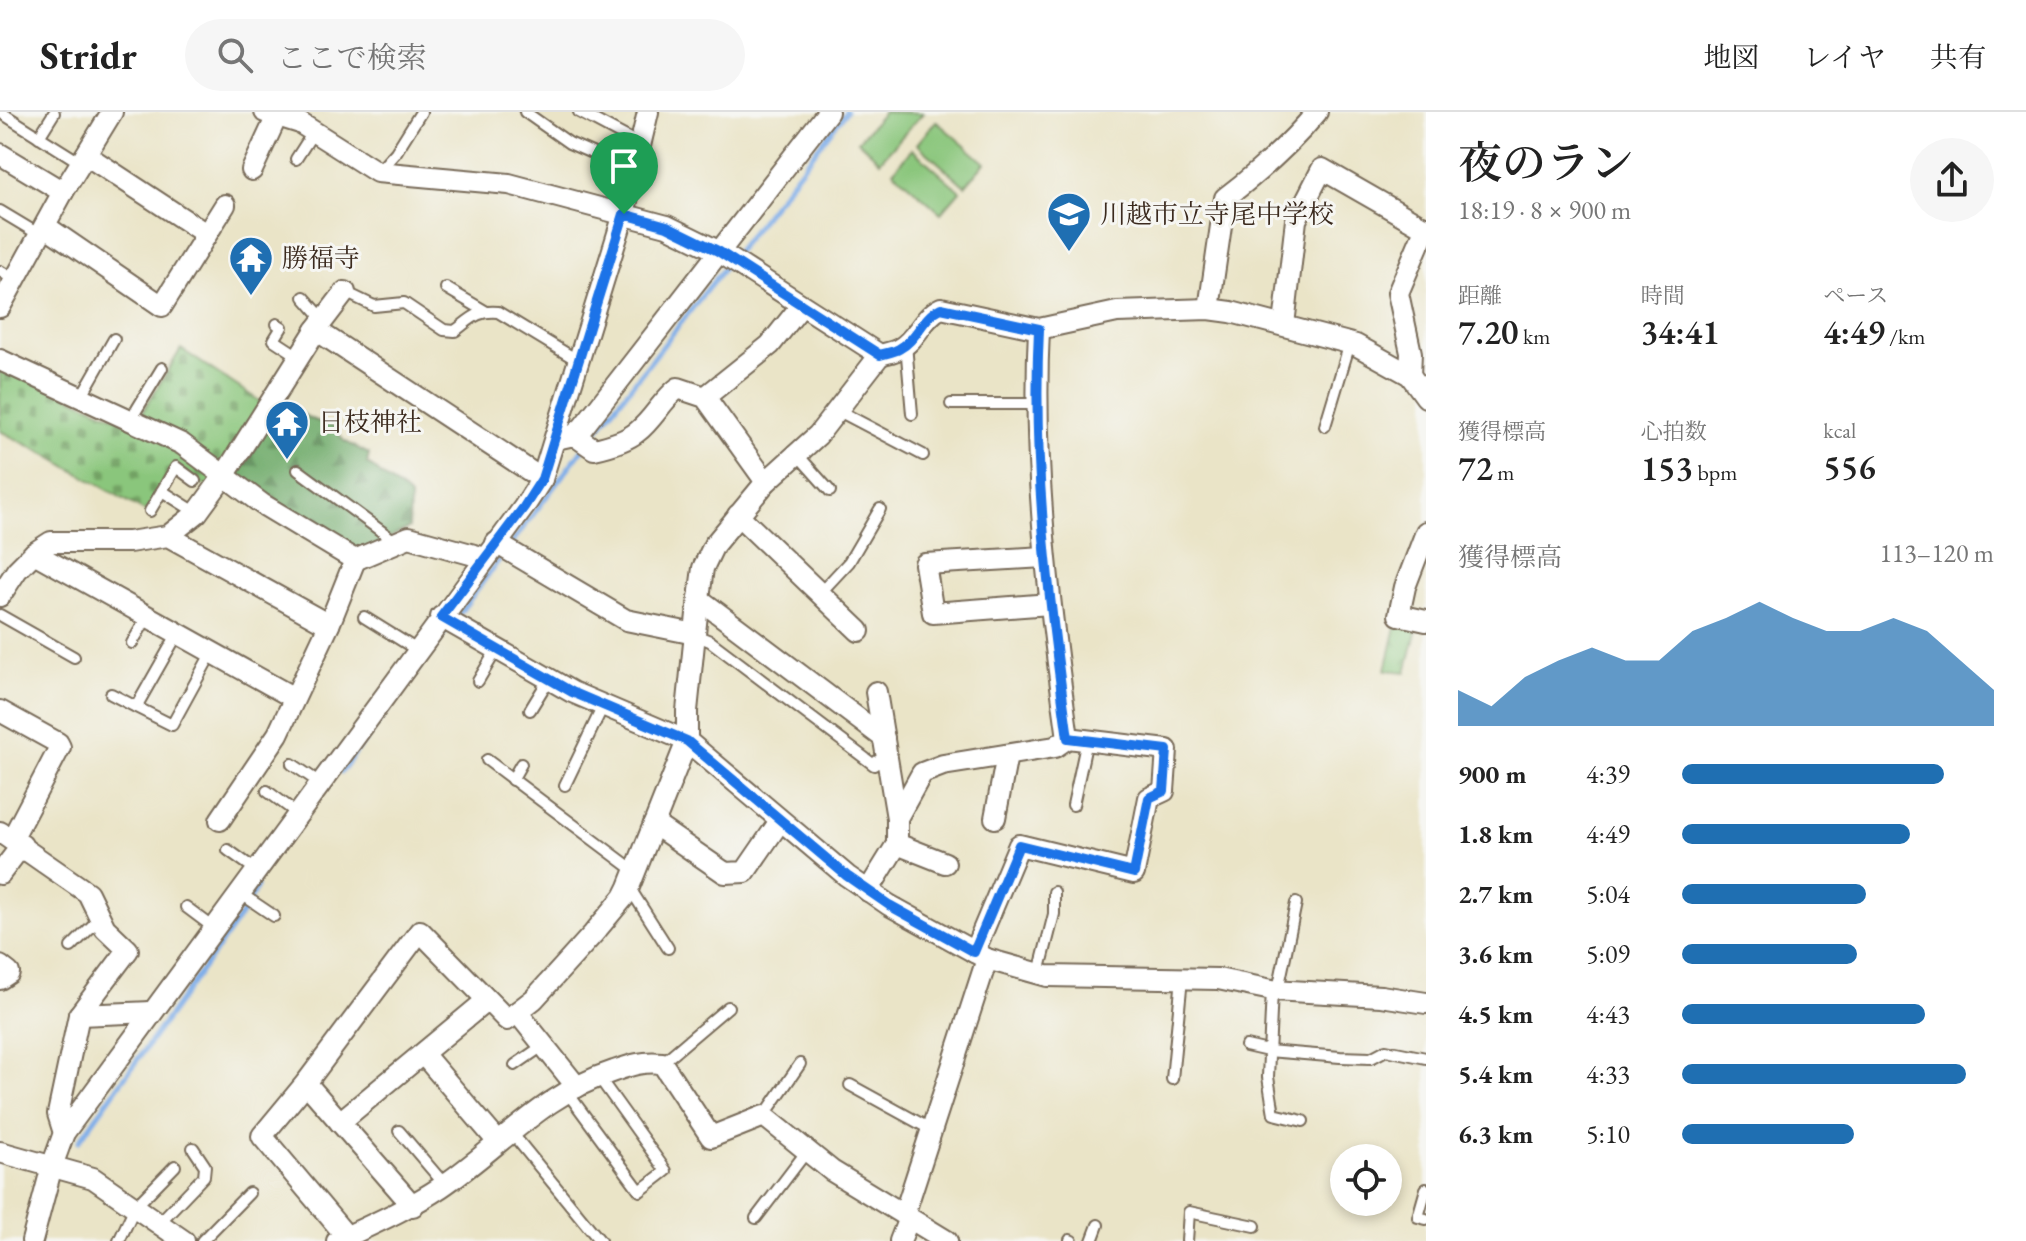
<!DOCTYPE html>
<html lang="ja">
<head>
<meta charset="utf-8">
<style>
	body { margin:0; font-family:"EB Garamond","Noto Serif JP",serif; background:#f6f6f6; color:#222; height:100vh; display:flex; flex-direction:column; font-size:30px; white-space:nowrap }
	* { box-sizing:border-box; margin:0 }
	p { font-size:26px; color:#767676 }
	.icon { flex:none; width:44px; height:44px; fill:none; stroke:currentColor; stroke-width:2; stroke-linecap:round; stroke-linejoin:round }
	.map { position:relative; flex:1; overflow:hidden }
	.sheet { display:flex; flex-direction:column; background:#fff; width:600px }
	.sheet>* { flex:none }
	.fabs { position:absolute; left:1330px; top:1032px; display:grid; gap:16px }
	.fabs a { display:grid; place-items:center; width:72px; height:72px; border-radius:50%; background:#fff; box-shadow:0 4px 12px #0003; font-size:40px }
	.pin { position:absolute; display:grid; place-items:center; width:68px; height:68px; color:#fff; margin:-82px -34px; border-radius:50% 50% 50% 0; rotate:-45deg; box-shadow:0 0 8px #0007 }
	.pin .icon { rotate:45deg }
	.round { display:grid; place-items:center; flex:none; width:84px; height:84px; border-radius:42px; background:#f6f6f6 }
	.headline { display:flex; align-items:center; justify-content:space-between; height:136px; padding:0 32px }
	h1 { font-size:44px; font-weight:600; line-height:60px }
	.figures { display:grid; grid-template-columns:repeat(3,1fr); gap:12px; height:136px; padding:8px 32px }
	.figures div { display:grid; align-content:center }
	.figures b { font-size:34px; font-weight:600 }
	.figures small { font-size:22px; font-weight:400 }
	.figures p { font-size:22px }
	.chart { height:224px; padding:16px 32px }
	.chart p { display:flex; justify-content:space-between }
	.chart svg { width:100%; height:144px; margin-top:8px; fill:#1f6fb2; opacity:.7 }
	ul { padding:0 32px; list-style:none; font-size:26px }
	li { display:grid; grid-template-columns:128px 96px 1fr; align-items:center; height:60px }
	li i { height:20px; border-radius:10px; background:#1f6fb2 }
	header { display:flex; align-items:center; gap:48px; box-sizing:border-box; height:112px; padding:0 40px; background:#fff; border-bottom:2px solid #e0e0e0 }
	header strong { font-size:38px }
	nav { display:flex; gap:44px; margin-inline-start:auto; font-size:28px }
	.search { width:560px; height:72px; background:#f6f6f6; display:flex; align-items:center; gap:20px; box-sizing:border-box; padding:0 28px; border-radius:44px; color:#767676; font-size:30px }
	main { display:flex; flex:1; min-height:0 }
	.map>svg:first-child { display:block }
	.forest { fill:url(#forest-firs); stroke:#556a44; stroke-width:2 }
	.cemetery { fill:url(#cemetery-stones); stroke:#62784c; stroke-width:2 }
	.park { fill:url(#park-crowns); stroke:#62784c; stroke-width:2 }
	.garden { fill:#8ac67b; stroke:#62784c; stroke-width:2 }
	.lines { fill:none; stroke-linecap:round; stroke-linejoin:round }
	.stream { stroke:#7faee9; stroke-width:5 }
	.lane-casing { stroke:#786b59; stroke-width:14 }
	.street-casing { stroke:#786b59; stroke-width:24 }
	.lane { stroke:#fff; stroke-width:10 }
	.street { stroke:#fff; stroke-width:20 }
	.route-casing { stroke:#fff; stroke-width:16 }
	.route { stroke:#1a73e8; stroke-width:10 }
	.labels { text-anchor:middle; dominant-baseline:central; stroke-width:6; stroke-linejoin:round; paint-order:stroke }
	.poi-label { font-size:26px; fill:#3b2a1e; stroke:#f6f6f2; text-anchor:start }
</style>
</head>
<body>
<header>
<strong>Stridr</strong>
<div class="search"><svg class="icon" aria-label="search" viewBox="0 0 24 24"><circle cx="10" cy="10" r="6"/><path d="M15 15l6 6"/></svg>ここで検索</div>
<nav><a>地図</a><a>レイヤ</a><a>共有</a></nav>
</header>
<main>
<div class="map">
<svg width="1426" height="1129" viewBox="0 0 1426 1129">
	<defs>
		<pattern id="forest-firs" width="22" height="20" patternUnits="userSpaceOnUse" patternTransform="scale(2)"><rect width="22" height="20" fill="#6fab6b"/><path d="M5 1l3.5 6h-7zM16 11l3.5 6h-7z" fill="#5c8b57"/></pattern>
		<pattern id="cemetery-stones" width="16" height="16" patternUnits="userSpaceOnUse" patternTransform="scale(2)"><rect width="16" height="16" fill="#8ac67b"/><path d="M2 7V4a2 2 0 0 1 4 0v3zM10 15v-3a2 2 0 0 1 4 0v3z" fill="#72a164"/></pattern>
		<pattern id="park-crowns" width="20" height="18" patternUnits="userSpaceOnUse" patternTransform="scale(2)"><rect width="20" height="18" fill="#8ac67b"/><path d="M2 6a3 3 0 1 1 6 0M12 15a3 3 0 1 1 6 0" fill="none" stroke="#72a164"/></pattern>
	</defs>
	<rect width="100%" height="100%" fill="#f6f6f2"/>
	<filter id="ink" filterUnits="userSpaceOnUse"><feTurbulence type="fractalNoise" baseFrequency=".0125" numOctaves="2"/><feDisplacementMap in="SourceGraphic" scale="16" xChannelSelector="R" yChannelSelector="G"/><feConvolveMatrix kernelMatrix="1 2 1 2 8 2 1 2 1" color-interpolation-filters="sRGB"/></filter>
	<filter id="wash" filterUnits="userSpaceOnUse"><feTurbulence type="fractalNoise" baseFrequency=".006" numOctaves="4" result="noise"/><feDisplacementMap in="SourceGraphic" scale="32" xChannelSelector="R" yChannelSelector="G"/><feGaussianBlur stdDeviation="1.8" result="paint"/><feColorMatrix in="noise" values="0 0 0 0 0 0 0 0 0 0 0 0 0 0 0 0 0 1.4 0 .05"/><feComposite in="paint" operator="in"/></filter>
	<g filter="url(#wash)">
		<rect width="100%" height="100%" fill="#eae4c7"/>
		<path class="forest" d="M279,288L311,307L333,314L344,329L369,342L367,352C376,356 380,363 389,369C397,374 403,377 410,385L409,416L361,440L343,433L327,414C306,413 284,403 274,384H262L238,363L256,335V325Z"/>
		<g class="cemetery">
			<polygon points="181,237 264,292 223,356 140,304"/>
			<polygon points="0,255 153,321 216,361 210,377 174,352 146,400 45,342 0,319"/>
		</g>
		<polygon class="park" points="1397,511 1418,513 1406,560 1386,558"/>
		<g class="garden">
			<polygon points="884,0 923,1 880,49 858,29"/>
			<polygon points="936,9 985,51 965,74 917,32"/>
			<polygon points="912,37 960,79 941,101 893,59"/>
		</g>
		<g class="lines">
			<g class="stream">
				<polyline points="733,144 846,0"/>
				<polyline points="590,327 727,152"/>
				<polyline points="511,432 584,335"/>
				<polyline points="456,506 505,440"/>
				<polyline points="341,660 450,514"/>
				<polyline points="79,1029 242,802 257,774"/>
			</g>
		</g>
	</g>
	<g filter="url(#ink)">
		<g class="lines">
			<g class="lane-casing">
				<g id="lane">
					<polyline points="0,0 81,51"/>
					<polyline points="525,0 569,31 594,42 639,44"/>
					<polyline points="579,0 641,33"/>
					<polyline points="39,25 54,1"/>
					<polyline points="296,47 314,19"/>
					<polyline points="379,59 396,40 421,0"/>
					<polyline points="0,99 40,123"/>
					<polyline points="0,159 15,168"/>
					<polyline points="446,176 485,199"/>
					<path d="M345,180L374,194L404,191L444,218L455,219C471,207 477,198 498,200L577,248"/>
					<polyline points="304,185 324,208"/>
					<polyline points="277,212 282,215 274,228 300,245"/>
					<polyline points="906,232 912,302"/>
					<polyline points="81,285 114,227"/>
					<polyline points="951,292 1038,292"/>
					<polyline points="837,298 923,343"/>
					<polyline points="131,307 162,256"/>
					<polyline points="1325,314 1350,231"/>
					<polyline points="797,342 830,379"/>
					<polyline points="298,358 396,430"/>
					<polyline points="162,379 197,401"/>
					<polyline points="150,399 176,355 195,369"/>
					<polyline points="821,480 849,450 880,397"/>
					<polyline points="0,503 74,545"/>
					<polyline points="364,505 417,538"/>
					<polyline points="178,521 136,595 172,613 212,540"/>
					<polyline points="695,523 710,529 874,653 877,649 888,657"/>
					<polyline points="132,531 148,504"/>
					<polyline points="478,569 497,537"/>
					<polyline points="111,582 136,595"/>
					<polyline points="530,598 549,567"/>
					<polyline points="487,648 635,759"/>
					<polyline points="292,652 320,671"/>
					<polyline points="512,668 521,652"/>
					<polyline points="565,673 603,594"/>
					<polyline points="267,679 298,702"/>
					<polyline points="1073,693 1087,628"/>
					<polyline points="228,738 256,758"/>
					<polyline points="629,775 668,836"/>
					<polyline points="240,781 274,804"/>
					<polyline points="186,795 214,816"/>
					<polyline points="71,835 99,807"/>
					<polyline points="1039,861 1054,802 1054,780"/>
					<polyline points="1272,878 1268,965 1274,1002 1303,1009"/>
					<polyline points="1278,878 1296,791"/>
					<polyline points="1246,934 1268,939 1340,945 1371,946 1386,938 1426,946"/>
					<polyline points="662,951 728,895"/>
					<polyline points="515,953 544,933"/>
					<polyline points="1172,967 1182,866"/>
					<polyline points="850,973 932,1018"/>
					<polyline points="567,980 640,1079 666,1059 598,964"/>
					<polyline points="764,1004 800,952"/>
					<polyline points="399,1019 445,1073"/>
					<polyline points="511,1020 600,1129"/>
					<polyline points="1426,1077 1418,1105 1426,1107"/>
					<polyline points="756,1106 807,1039"/>
					<polyline points="159,1111 204,1064 205,1054 193,1036"/>
					<polyline points="1070,1128 1072,1129"/>
					<polyline points="119,1129 135,1095 175,1054"/>
					<polyline points="202,1129 249,1081"/>
					<polyline points="1092,1129 1098,1113"/>
					<polyline points="1187,1129 1189,1100 1255,1114"/>
				</g>
			</g>
			<g class="street-casing">
				<g id="street">
					<path d="M265,0L300,11L377,60L509,72L667,114L718,139L880,243C886,241 894,240 899,237C917,228 922,205 941,196L1039,217L1117,200L1209,197L1231,200L1356,233L1410,263L1426,285"/>
					<polyline points="0,42 63,80"/>
					<polyline points="86,43 206,122"/>
					<polyline points="252,58 277,4"/>
					<polyline points="45,114 162,194 225,93"/>
					<polyline points="0,195 63,80 112,0"/>
					<path d="M1209,197L1225,86C1259,60 1289,34 1317,0"/>
					<polyline points="1284,213 1296,108 1322,57 1425,116"/>
					<polyline points="316,218 542,367"/>
					<polyline points="0,248 182,332 262,392 355,448 409,425 485,446"/>
					<polyline points="1410,263 1411,241 1398,181 1426,115"/>
					<polyline points="705,285 770,233 801,194"/>
					<path d="M574,323L594,337C608,334 626,329 637,320C653,308 662,288 678,276L705,285L766,370"/>
					<polyline points="556,327 574,323 583,315 828,0"/>
					<polyline points="738,403 859,519"/>
					<polyline points="1426,420 1405,475 1399,503 1426,509"/>
					<polyline points="168,424 197,401 224,364 316,218 345,180"/>
					<polyline points="496,431 626,508 695,522"/>
					<polyline points="34,441 294,586"/>
					<polyline points="1044,445 925,452 933,501 1050,492"/>
					<polyline points="0,484 17,458 34,441 51,430 129,430 168,424 329,513"/>
					<polyline points="699,487 884,626"/>
					<polyline points="441,505 572,580 687,629 847,764 889,793 987,847 1047,864 1218,867 1272,878 1381,884 1426,891"/>
					<polyline points="0,599 58,631 60,635 12,727"/>
					<path d="M897,706L922,661L943,653L1055,635L1068,626C1049,490 1032,355 1039,217"/>
					<polyline points="995,706 1007,643"/>
					<polyline points="220,708 278,622 329,513 355,448"/>
					<polyline points="654,712 725,761 745,760 780,709"/>
					<polyline points="0,720 88,781 105,816 128,838 79,903 58,1002 64,1021"/>
					<polyline points="897,732 945,751"/>
					<polyline points="0,762 22,733"/>
					<polyline points="868,779 897,732 897,706 876,580"/>
					<polyline points="974,840 1019,733 1134,761 1149,686 1164,679 1167,638 1068,626"/>
					<polyline points="0,854 9,861 0,867"/>
					<polyline points="517,900 577,975"/>
					<polyline points="79,903 152,900"/>
					<polyline points="423,942 498,1030"/>
					<polyline points="306,971 413,1094"/>
					<polyline points="340,1010 486,889"/>
					<polyline points="0,1040 93,1066 184,1129"/>
					<polyline points="904,1103 987,847"/>
					<polyline points="347,1125 262,1024 306,971 420,819 507,908 534,887 593,822 624,785 629,775 687,629 687,599 697,502 703,456 714,433 766,370 818,323 880,243"/>
					<polyline points="32,1129 52,1054 64,1021 524,395 542,367 624,102 648,0"/>
					<path d="M337,1129C373,1112 408,1097 441,1075C500,1035 543,982 614,959C631,953 643,949 662,951L711,1025L764,1004L832,1059L947,1129"/>
					<polyline points="900,1129 909,1106"/>
				</g>
			</g>
			<use href="#lane" class="lane"/>
			<use href="#street" class="street"/>
		</g>
	</g>
	<g class="lines" filter="url(#ink)">
		<g class="route-casing">
			<path id="route" d="M624,102L667,114L718,139L880,243C886,241 894,240 899,237C917,228 922,205 941,196L1039,217C1032,355 1049,490 1068,626L1167,638L1164,679L1149,686L1134,761L1019,733L974,840L889,793L847,764L687,629L572,580L441,505L524,395L542,367Z"/>
		</g>
		<use href="#route" class="route"/>
	</g>
	<defs>
		<g id="school-pin" transform="scale(2.3)"><path d="M0 17L-7.5 6A9.5 9.5 0 1 1 7.5 6Z" fill="#1f6fb2" stroke="#f6f6f2"/><path d="M0-5L7-2L0 1L-7-2ZM-4 1L0 2.5L4 1V4Q0 6-4 4Z" fill="#fff"/></g>
		<g id="temple-pin" transform="scale(2.3)"><path d="M0 17L-7.5 6A9.5 9.5 0 1 1 7.5 6Z" fill="#1f6fb2" stroke="#f6f6f2"/><path d="M0-6L5-2H3V0L6.5 2.5H4V6H1.5V3h-3V6H-4V2.5H-6.5L-3 0V-2H-5Z" fill="#fff"/></g>
	</defs>
	<g fill-rule="evenodd">
		<use href="#school-pin" x="1069" y="102"/>
		<use href="#temple-pin" x="251" y="146"/>
		<use href="#temple-pin" x="287" y="310"/>
	</g>
	<g class="labels">
		<g class="poi-label">
			<text x="1100" y="102">川越市立寺尾中学校</text>
			<text x="282" y="146">勝福寺</text>
			<text x="318" y="310">日枝神社</text>
		</g>
	</g>
</svg>
<div class="fabs">
<a><svg class="icon" aria-label="locate" viewBox="0 0 24 24"><circle cx="12" cy="12" r="6"/><path d="M12 2v4M12 18v4M2 12h4M18 12h4"/></svg></a>
</div>
<div class="pin" style="left:624px;top:102px;background:#1e9e55"><svg class="icon" aria-label="arrive" viewBox="0 0 24 24"><path d="M6 21V4h12l-3 4 3 4H6"/></svg></div>
</div>
<section class="sheet">
<div class="headline"><div><h1>夜のラン</h1><p>18:19 · 8 × 900 m</p></div><a class="round"><svg class="icon" aria-label="share" viewBox="0 0 24 24"><path d="M12 15V3M7 8l5-5 5 5M5 13v7h14v-7"/></svg></a></div>
<div class="figures">
<div><p>距離</p><b>7.20<small> km</small></b></div>
<div><p>時間</p><b>34:41</b></div>
<div><p>ペース</p><b>4:49<small> /km</small></b></div>
</div>
<div class="figures">
<div><p>獲得標高</p><b>72<small> m</small></b></div>
<div><p>心拍数</p><b>153<small> bpm</small></b></div>
<div><p>kcal</p><b>556</b></div>
</div>
<div class="chart"><p><span>獲得標高</span>113–120 m</p>
<svg viewBox="0 0 160 44" preserveAspectRatio="none"><path d="M0 44V33L10 38L20 29L30 24L40 20L50 24L60 24L70 15L80 11L90 6L100 11L110 15L120 15L130 11L140 15L150 24L160 33V44z"/></svg>
</div>
<ul>
<li><b>900 m</b>4:39<i style="width:84%"></i></li>
<li><b>1.8 km</b>4:49<i style="width:73%"></i></li>
<li><b>2.7 km</b>5:04<i style="width:59%"></i></li>
<li><b>3.6 km</b>5:09<i style="width:56%"></i></li>
<li><b>4.5 km</b>4:43<i style="width:78%"></i></li>
<li><b>5.4 km</b>4:33<i style="width:91%"></i></li>
<li><b>6.3 km</b>5:10<i style="width:55%"></i></li>
</ul>
</section>
</main>
</body>
</html>
